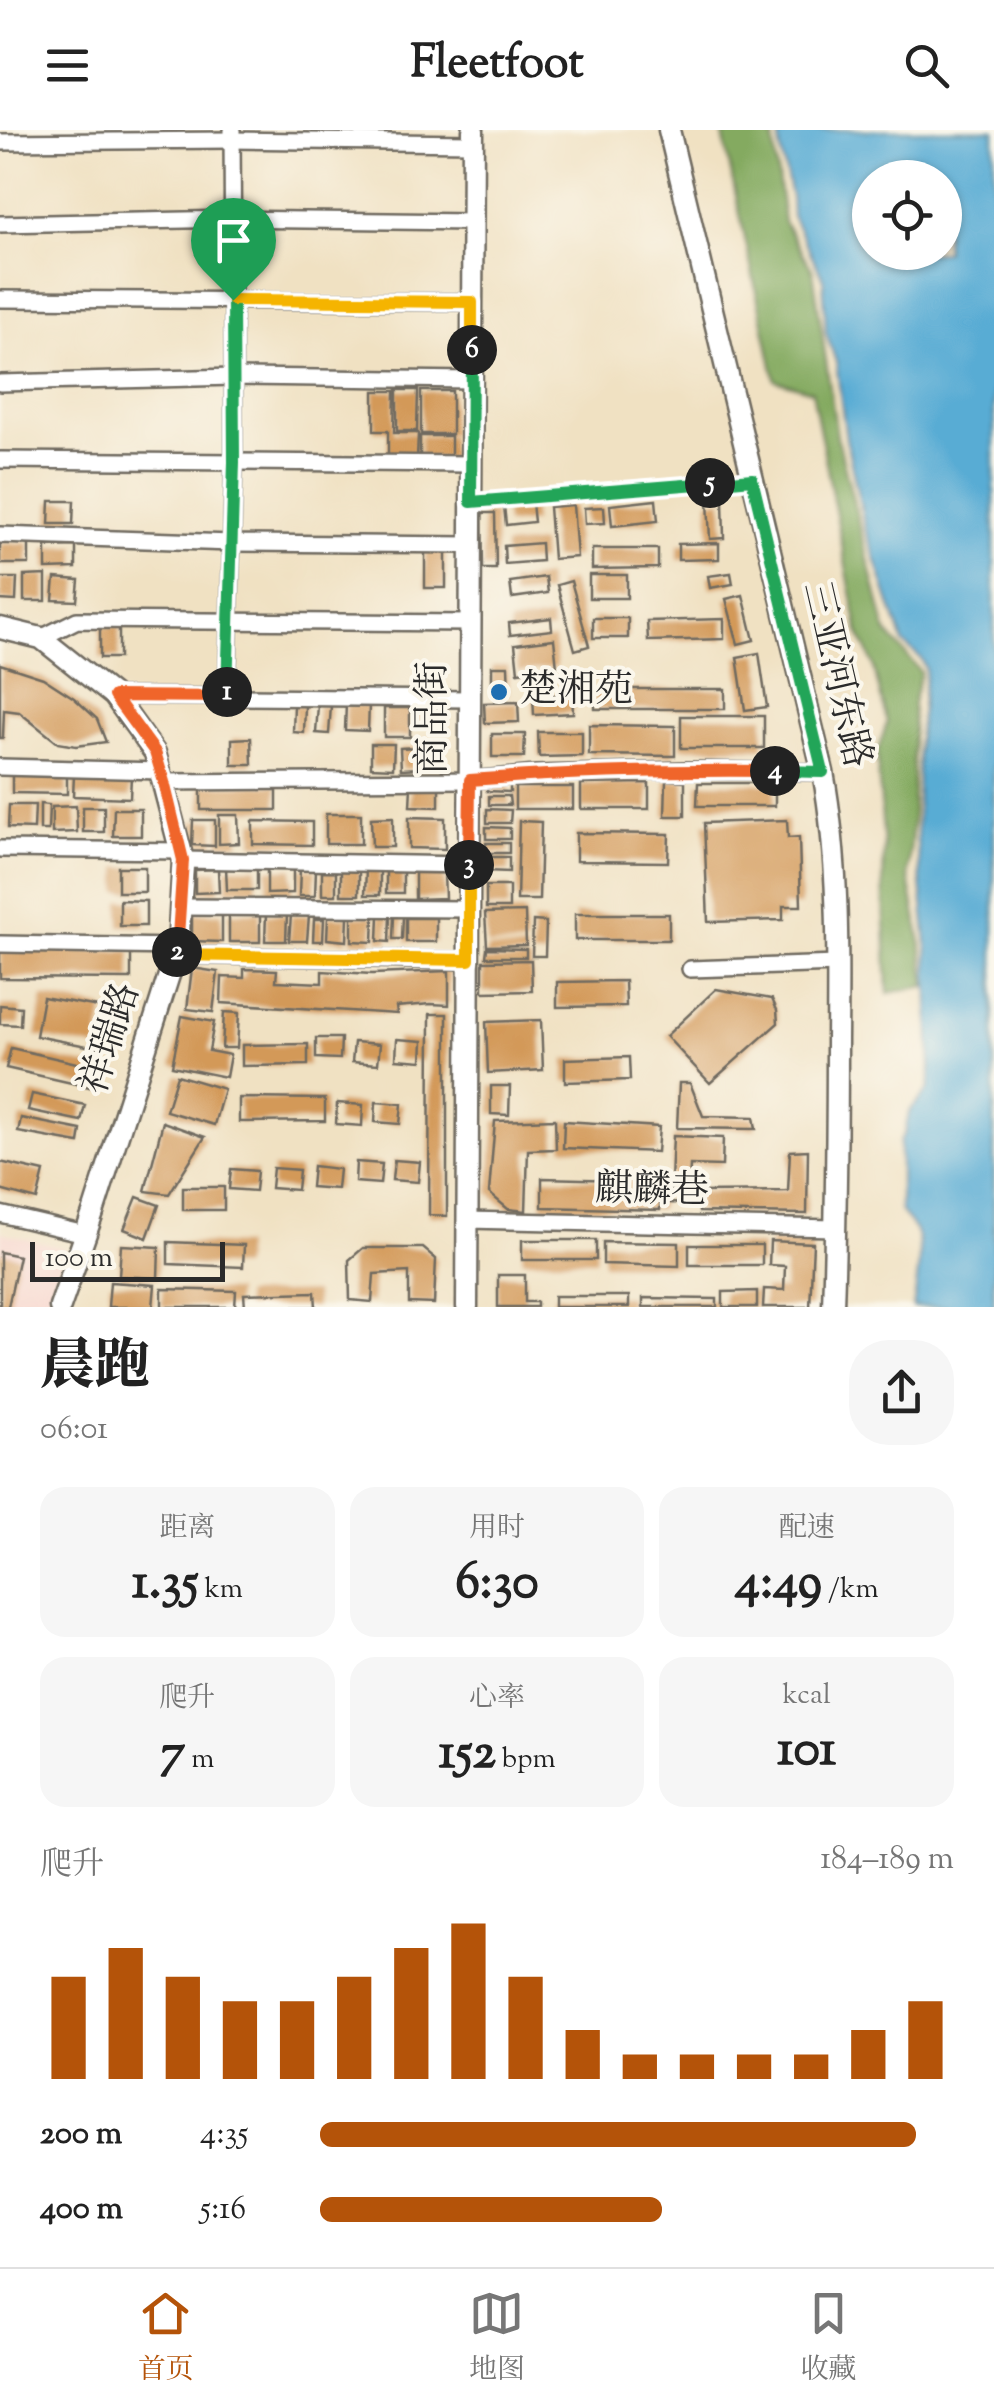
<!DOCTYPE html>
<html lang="zh">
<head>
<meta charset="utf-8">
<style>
	body { margin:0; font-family:"Sorts Mill Goudy","Noto Serif SC",serif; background:#f6f6f6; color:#222; height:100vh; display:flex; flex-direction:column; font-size:38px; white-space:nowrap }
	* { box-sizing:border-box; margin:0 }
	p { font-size:32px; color:#767676 }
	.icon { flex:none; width:55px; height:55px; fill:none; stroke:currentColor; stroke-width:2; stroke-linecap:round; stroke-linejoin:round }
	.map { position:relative; height:1177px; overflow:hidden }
	.drawer { display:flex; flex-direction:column; background:#fff; flex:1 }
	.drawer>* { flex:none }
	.tools { position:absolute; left:852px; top:30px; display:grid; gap:20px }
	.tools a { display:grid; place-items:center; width:110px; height:110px; border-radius:50%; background:#fff; box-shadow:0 2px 8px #0004; font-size:50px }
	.scale { position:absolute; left:30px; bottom:25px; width:195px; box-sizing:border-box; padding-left:10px; border:5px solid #2b2b2b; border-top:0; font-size:28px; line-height:35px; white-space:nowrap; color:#2b2b2b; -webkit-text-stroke:8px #fbf7ec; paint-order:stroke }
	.pin { position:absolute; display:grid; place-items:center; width:85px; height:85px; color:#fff; margin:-102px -42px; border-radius:50% 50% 50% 0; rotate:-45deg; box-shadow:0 0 10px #0007 }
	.pin .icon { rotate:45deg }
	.km { position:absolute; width:50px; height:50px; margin:-25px; border-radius:50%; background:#222; color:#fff; font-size:28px; line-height:50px; text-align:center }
	.round { display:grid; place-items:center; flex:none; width:105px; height:105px; border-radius:40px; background:#f6f6f6 }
	.head { display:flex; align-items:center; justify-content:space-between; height:170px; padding:0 40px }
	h1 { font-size:55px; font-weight:800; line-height:75px }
	.metrics { display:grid; grid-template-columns:repeat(3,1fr); gap:15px; height:170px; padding:10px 40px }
	.metrics div { display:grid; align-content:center; border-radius:25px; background:#f6f6f6; text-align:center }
	.metrics b { font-size:50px; font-weight:800 }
	.metrics small { font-size:28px; font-weight:400 }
	.metrics p { font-size:28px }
	.chart { height:280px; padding:20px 40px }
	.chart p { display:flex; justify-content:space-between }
	.chart svg { width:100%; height:180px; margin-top:10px; stroke:#b45309; stroke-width:6 }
	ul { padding:0 40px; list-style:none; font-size:32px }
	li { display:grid; grid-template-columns:160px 120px 1fr; align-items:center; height:75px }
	li i { height:25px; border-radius:12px; background:#b45309 }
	header { display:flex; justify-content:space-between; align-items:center; height:130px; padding:0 40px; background:#fff; font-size:45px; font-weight:800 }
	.menu { display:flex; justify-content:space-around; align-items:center; height:140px; border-top:2px solid #e0e0e0; background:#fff; font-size:28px; color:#767676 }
	.menu a { display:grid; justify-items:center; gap:5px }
	.menu .current { color:#b45309 }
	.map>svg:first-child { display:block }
	.built { fill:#f7d1c9 }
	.forest { fill:#84aa60; stroke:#586a46; stroke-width:2.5 }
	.water { fill:#58acd4; stroke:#426c80; stroke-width:2.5; fill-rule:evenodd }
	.building { fill:#d39958 }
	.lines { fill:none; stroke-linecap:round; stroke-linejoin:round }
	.minor-casing { stroke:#706b60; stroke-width:20 }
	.tertiary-casing { stroke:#706b60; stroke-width:25 }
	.path { stroke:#706b60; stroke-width:2.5; stroke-dasharray:2.5 8; stroke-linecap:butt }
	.minor { stroke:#fff; stroke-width:15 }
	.tertiary { stroke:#fff; stroke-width:20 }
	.split-1-casing { stroke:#fff; stroke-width:20 }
	.split-2-casing { stroke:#fff; stroke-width:20 }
	.split-3-casing { stroke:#fff; stroke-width:20 }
	.split-4-casing { stroke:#fff; stroke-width:20 }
	.split-5-casing { stroke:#fff; stroke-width:20 }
	.split-6-casing { stroke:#fff; stroke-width:20 }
	.split-7-casing { stroke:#fff; stroke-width:20 }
	.split-1 { stroke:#22a559; stroke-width:12 }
	.split-2 { stroke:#f0652b; stroke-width:12 }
	.split-3 { stroke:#f5b400; stroke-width:12 }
	.split-4 { stroke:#f0652b; stroke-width:12 }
	.split-5 { stroke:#22a559; stroke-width:12 }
	.split-6 { stroke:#22a559; stroke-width:12 }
	.split-7 { stroke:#f5b400; stroke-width:12 }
	.poi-dot { fill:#1f6fb2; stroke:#fbf7ec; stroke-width:4 }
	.labels { text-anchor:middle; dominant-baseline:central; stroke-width:8; stroke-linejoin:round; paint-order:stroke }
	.street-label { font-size:38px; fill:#2b2b2b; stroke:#fbf7ec }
	.poi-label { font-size:38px; fill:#2b2b2b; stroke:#fbf7ec; text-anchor:start }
</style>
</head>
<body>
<header><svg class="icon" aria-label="menu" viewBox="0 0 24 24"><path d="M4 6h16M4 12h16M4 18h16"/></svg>Fleetfoot<svg class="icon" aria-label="search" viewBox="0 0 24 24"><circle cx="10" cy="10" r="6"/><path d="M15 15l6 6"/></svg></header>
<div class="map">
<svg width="994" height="1177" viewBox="0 0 994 1177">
	<rect width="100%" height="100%" fill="#fbf7ec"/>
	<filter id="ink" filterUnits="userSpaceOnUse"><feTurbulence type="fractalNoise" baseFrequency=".01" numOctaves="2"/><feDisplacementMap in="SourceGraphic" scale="20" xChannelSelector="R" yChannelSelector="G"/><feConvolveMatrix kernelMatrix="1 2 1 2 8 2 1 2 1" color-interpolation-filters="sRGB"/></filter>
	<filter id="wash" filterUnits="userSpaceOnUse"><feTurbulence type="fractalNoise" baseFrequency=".0048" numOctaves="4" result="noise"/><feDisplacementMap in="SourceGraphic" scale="40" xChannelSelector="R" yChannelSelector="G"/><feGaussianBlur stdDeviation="2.25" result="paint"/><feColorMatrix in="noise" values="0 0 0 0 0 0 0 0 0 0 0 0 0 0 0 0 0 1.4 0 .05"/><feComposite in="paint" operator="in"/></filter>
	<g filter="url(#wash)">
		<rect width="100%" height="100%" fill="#f0e1c2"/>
		<polygon class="built" points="0,1102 65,1119 45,1177 0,1177"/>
		<polygon class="forest" points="722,0 772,0 784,92 813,141 837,306 886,501 921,542 913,573 913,692 908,744 921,812 926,856 888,863 883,749 884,718 877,623 887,593 873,534 859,503 812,261 775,250"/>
		<path class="water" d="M779,0H994V1177H913C916,1160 924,1114 915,1100C910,1091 903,1088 900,1079V1011L905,1003L909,982L928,960L931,944L927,816L917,712L918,613L926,540L921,528L903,513L865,398L846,309L836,232L826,203L823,148L792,86L791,66L780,17ZM870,48H945V122H870Z"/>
		<g id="blocks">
			<g class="building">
				<polygon points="397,260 418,260 417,301 397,301"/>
				<polygon points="374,261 395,261 394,303 418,303 417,328 388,328 388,301 374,301"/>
				<rect x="421" y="261" width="31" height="43"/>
				<rect x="420" y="306" width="31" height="23"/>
				<polygon points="656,370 658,391 612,396 610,375"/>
				<polygon points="723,370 724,408 710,409 708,371"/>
				<polygon points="50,371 74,371 73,394 49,394"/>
				<polygon points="532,373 534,392 506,395 504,376"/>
				<polygon points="573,375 577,427 553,429 549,377"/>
				<polygon points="604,377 605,393 585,394 584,378"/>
				<polygon points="482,383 495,383 496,439 483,439"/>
				<polygon points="29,413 29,434 0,434 0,414"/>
				<polygon points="541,413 542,431 505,434 504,416"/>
				<polygon points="719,413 719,429 678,430 678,414"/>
				<polygon points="76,416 76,438 46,439 46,417"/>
				<polygon points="592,419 658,419 658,438 592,439"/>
				<rect x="425" y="420" width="21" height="38"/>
				<polygon points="731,443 733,454 710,458 708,446"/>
				<polygon points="46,445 46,471 24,471 24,446"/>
				<rect x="589" y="445" width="38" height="23"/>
				<polygon points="546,447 548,463 512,468 510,452"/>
				<polygon points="0,448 17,448 16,471 0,470"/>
				<polygon points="55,448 79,450 77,471 53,470"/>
				<polygon points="571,451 589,516 575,520 557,455"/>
				<polygon points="743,465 754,510 738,514 726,469"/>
				<polygon points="551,488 552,500 510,505 509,493"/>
				<rect x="593" y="488" width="35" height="20"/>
				<polygon points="724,489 724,509 648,511 647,491"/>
				<rect x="100" y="496" width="19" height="32"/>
				<polygon points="554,509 557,537 518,542 515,514"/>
				<polygon points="759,523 767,577 745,580 737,527"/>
				<polygon points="0,534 43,548 74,568 97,589 106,612 76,616 58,613 19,582 4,580 3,608 0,608"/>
				<polygon points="492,536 508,536 509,564 492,564"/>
				<rect x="595" y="559" width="130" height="20"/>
				<polygon points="572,564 573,583 534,585 533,566"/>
				<polygon points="518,572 519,592 485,593 484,573"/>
				<polygon points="346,574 369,575 368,601 345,600"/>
				<polygon points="294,575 305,576 304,603 293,602"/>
				<polygon points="318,575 331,576 329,604 316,603"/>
				<rect x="384" y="578" width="26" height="29"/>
				<rect x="416" y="581" width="19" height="11"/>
				<rect x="681" y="586" width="83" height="32"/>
				<polygon points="589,595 675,596 675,626 589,625"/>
				<polygon points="538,602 582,602 582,626 539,627"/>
				<polygon points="492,604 525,604 524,627 492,627"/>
				<polygon points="251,608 252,635 232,635 232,609"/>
				<polygon points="371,614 394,614 393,638 371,637"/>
				<polygon points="438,616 439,637 401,639 400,618"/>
				<polygon points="12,643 67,644 67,664 12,663"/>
				<polygon points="74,645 131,646 130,668 73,666"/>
				<polygon points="666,650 685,651 685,686 665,686"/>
				<polygon points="649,653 649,679 581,679 581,654"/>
				<polygon points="698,653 775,653 775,676 697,676"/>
				<polygon points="488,654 510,655 510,662 487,661"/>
				<rect x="201" y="655" width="76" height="25"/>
				<polygon points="411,657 439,657 439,677 410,676"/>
				<rect x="515" y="657" width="58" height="22"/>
				<polygon points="489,666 509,666 510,675 489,675"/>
				<polygon points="40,674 49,675 48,700 40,700"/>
				<polygon points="9,675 35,675 34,699 8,698"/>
				<polygon points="76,676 77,702 52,703 52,677"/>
				<rect x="83" y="677" width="21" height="25"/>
				<polygon points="114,679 141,679 141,706 113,706"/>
				<polygon points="487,679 511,680 510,693 487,693"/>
				<rect x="326" y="684" width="35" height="30"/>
				<polygon points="219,685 238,685 239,713 219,714"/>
				<polygon points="393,687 393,717 372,717 371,688"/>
				<polygon points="409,687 445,688 445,719 409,718"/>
				<polygon points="193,690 215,690 215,716 192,715"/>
				<polygon points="787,690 788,708 799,707 801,776 783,776 783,790 708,792 704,693"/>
				<polygon points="253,691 312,692 312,715 253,714"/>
				<polygon points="519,691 541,692 539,770 517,770"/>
				<polygon points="486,697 510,698 510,709 486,709"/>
				<polygon points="576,703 669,704 668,732 576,731"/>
				<rect x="486" y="713" width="23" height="10"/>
				<polygon points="486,727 509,727 509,742 486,741"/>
				<polygon points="336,736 336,765 322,765 322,737"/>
				<rect x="118" y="737" width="27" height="25"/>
				<polygon points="226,737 257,737 257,760 227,760"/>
				<rect x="386" y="737" width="17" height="26"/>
				<polygon points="293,738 293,763 267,764 267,739"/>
				<polygon points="300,738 316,739 315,766 299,766"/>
				<rect x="341" y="738" width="18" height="27"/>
				<polygon points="366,738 380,738 380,765 365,765"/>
				<polygon points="218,739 219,762 195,763 195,740"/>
				<polygon points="415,743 444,743 445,768 415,769"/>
				<rect x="486" y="756" width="23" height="22"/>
				<polygon points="120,770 146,771 146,796 120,796"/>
				<rect x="229" y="782" width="31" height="30"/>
				<polygon points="525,782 526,815 487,816 485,783"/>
				<polygon points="192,783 222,783 222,812 192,811"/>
				<polygon points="266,784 287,784 286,811 265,811"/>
				<rect x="575" y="784" width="94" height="26"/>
				<polygon points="291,785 309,785 307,811 289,811"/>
				<polygon points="379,785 390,786 389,812 378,811"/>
				<polygon points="328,786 348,787 347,811 327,809"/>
				<polygon points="352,786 374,786 373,812 352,811"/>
				<polygon points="394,786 403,786 402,809 393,809"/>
				<rect x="406" y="788" width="30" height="24"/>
				<polygon points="314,789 324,789 323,811 313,811"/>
				<polygon points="533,791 546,792 545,826 532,826"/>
				<polygon points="487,818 526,819 526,827 486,827"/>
				<polygon points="0,820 131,821 131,849 0,848"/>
				<polygon points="531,830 532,861 483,862 483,831"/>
				<polygon points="192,838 218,842 213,882 187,879"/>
				<polygon points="244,839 277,840 276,851 322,853 322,841 372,844 449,841 449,875 431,874 396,877 397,884 221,873 222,847 244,848"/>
				<polygon points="625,851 626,876 557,877 557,852"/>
				<polygon points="716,859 772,869 777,880 778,893 710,953 666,906"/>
				<polygon points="43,867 104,878 97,918 36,906"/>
				<polygon points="0,875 21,877 20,895 0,894"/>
				<polygon points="224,882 239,883 237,918 222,918"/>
				<polygon points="430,884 447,884 447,1086 429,1085"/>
				<polygon points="182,886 214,892 209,921 230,925 226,947 172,936"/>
				<polygon points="541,890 543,940 488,943 486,892"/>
				<polygon points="316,908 341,908 340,929 316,928"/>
				<polygon points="397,909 423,911 422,931 396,929"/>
				<polygon points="354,912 380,914 378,934 352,932"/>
				<polygon points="308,914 308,935 242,936 242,915"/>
				<polygon points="11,918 94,937 89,957 6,938"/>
				<polygon points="629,927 630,950 565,952 565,929"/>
				<polygon points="177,945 224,959 214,995 166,981"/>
				<polygon points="679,953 690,953 703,986 754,987 756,999 677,998"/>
				<polygon points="491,956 510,956 509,985 491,984"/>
				<polygon points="32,964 85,975 81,991 28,980"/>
				<polygon points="239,968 325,969 325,991 239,992"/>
				<polygon points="376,972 402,974 400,994 375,992"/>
				<polygon points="337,973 363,975 362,996 336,994"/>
				<polygon points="21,988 81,1000 79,1013 18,1002"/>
				<polygon points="555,989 556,1019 528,1020 526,1081 508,1079 489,1063 495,991"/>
				<polygon points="564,991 659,997 657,1022 563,1018"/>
				<polygon points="163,992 205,1007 169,1064 145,1061"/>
				<polygon points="673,1006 723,1008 722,1036 690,1035 688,1074 670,1073"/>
				<polygon points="808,1020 807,1084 699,1082 697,1062 788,1061 790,1021"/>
				<polygon points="394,1030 420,1032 418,1052 392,1050"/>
				<polygon points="0,1032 44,1042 37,1070 0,1060"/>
				<polygon points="356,1032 382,1034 380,1054 355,1052"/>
				<polygon points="313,1036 339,1039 337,1059 311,1057"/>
				<polygon points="273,1038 299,1040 297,1060 271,1058"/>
				<polygon points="231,1039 257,1041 255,1061 229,1059"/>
				<polygon points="542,1048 661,1051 660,1080 542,1077"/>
				<rect x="183" y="1057" width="41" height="23"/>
				<polygon points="137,1067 159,1075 147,1108 124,1099"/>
				<rect x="522" y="1110" width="74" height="20"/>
				<polygon points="770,1111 813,1113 810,1177 763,1177 764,1159 784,1160 785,1136 769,1135"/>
				<polygon points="168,1112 244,1115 243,1137 168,1134"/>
				<polygon points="603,1112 679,1113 679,1136 603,1134"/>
				<polygon points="121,1115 159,1117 158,1148 119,1146"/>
				<rect x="689" y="1115" width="73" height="20"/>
				<polygon points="363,1118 423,1118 436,1129 434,1174 409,1173 409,1142 374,1144 372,1172 350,1170 349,1130"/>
				<polygon points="0,1122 19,1126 8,1177 0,1177"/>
				<polygon points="498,1145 525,1145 525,1172 537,1172 537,1177 498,1177"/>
				<polygon points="110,1152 155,1155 153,1177 108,1177"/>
				<polygon points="162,1159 236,1161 235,1177 162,1177"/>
				<polygon points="757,1161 757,1177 723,1177 723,1162"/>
				<polygon points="315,1162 316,1177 245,1177 244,1164"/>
				<rect x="554" y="1166" width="75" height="11"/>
				<polygon points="643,1168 717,1169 717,1177 643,1177"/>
			</g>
		</g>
	</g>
	<g filter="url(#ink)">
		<use href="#blocks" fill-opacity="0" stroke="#706b60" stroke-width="2.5"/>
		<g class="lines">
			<g class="minor-casing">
				<g id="minor">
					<polyline points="0,12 232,10 473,13"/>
					<polyline points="0,94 232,89 472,92"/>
					<polyline points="0,169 472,172"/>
					<polyline points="0,253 234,247 472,250"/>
					<polyline points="0,330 471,334"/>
					<polyline points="0,405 232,413 471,415"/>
					<polyline points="41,508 77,490 470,493"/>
					<polyline points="114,566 470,569"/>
					<polyline points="227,567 234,332 232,0"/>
					<polyline points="0,637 161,641"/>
					<polyline points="164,652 470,650 536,644 685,640 823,642"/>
					<polyline points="0,719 181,721"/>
					<polyline points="183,730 469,735"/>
					<polyline points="181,777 469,779"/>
					<polyline points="0,814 178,817"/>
					<polyline points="176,825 469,831"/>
					<polyline points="690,839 838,834"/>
					<polyline points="0,1084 85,1104"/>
					<polyline points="467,1090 836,1098"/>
				</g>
			</g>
			<g class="tertiary-casing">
				<g id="tertiary">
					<path d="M669,0L823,642C839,730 838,820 837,909C837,998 836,1088 833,1177"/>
					<polyline points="0,498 41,508 114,566 155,623 183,730 178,817 93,1083 60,1177"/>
					<polyline points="467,1177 473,0"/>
				</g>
			</g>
			<polyline class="path" points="489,371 736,350"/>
			<use href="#minor" class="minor"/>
			<use href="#tertiary" class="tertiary"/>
		</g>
	</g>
	<g class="lines" filter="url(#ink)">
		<g class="split-1-casing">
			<polyline id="split-1" points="227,562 234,332 233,170"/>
		</g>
		<g class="split-2-casing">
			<polyline id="split-2" points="177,822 183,730 164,652 155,622 114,566 227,567 227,562"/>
		</g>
		<g class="split-3-casing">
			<polyline id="split-3" points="177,822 176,825 469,830 469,735"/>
		</g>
		<g class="split-4-casing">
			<path id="split-4" d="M469,735L470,650C571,642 673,640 775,641"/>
		</g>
		<g class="split-5-casing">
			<polyline id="split-5" points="710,353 752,349 823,642 775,641"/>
		</g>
		<g class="split-6-casing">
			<polyline id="split-6" points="472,220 471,372 710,353"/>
		</g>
		<g class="split-7-casing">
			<polyline id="split-7" points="233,170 472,172 472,220"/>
		</g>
		<use href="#split-1" class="split-1"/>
		<use href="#split-2" class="split-2"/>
		<use href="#split-3" class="split-3"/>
		<use href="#split-4" class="split-4"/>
		<use href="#split-5" class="split-5"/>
		<use href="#split-6" class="split-6"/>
		<use href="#split-7" class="split-7"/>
	</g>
	<circle class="poi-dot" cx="499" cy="562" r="10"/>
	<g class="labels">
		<g class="street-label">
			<text transform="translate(835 545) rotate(77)">三亚河东路</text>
			<text transform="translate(435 588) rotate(-90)">商品街</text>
			<text transform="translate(112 909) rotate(-72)">祥瑞路</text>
			<text transform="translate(652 1062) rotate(1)">麒麟巷</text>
		</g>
		<g class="poi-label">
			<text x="519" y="562">楚湘苑</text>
		</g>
	</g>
</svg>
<div class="tools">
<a><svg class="icon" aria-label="locate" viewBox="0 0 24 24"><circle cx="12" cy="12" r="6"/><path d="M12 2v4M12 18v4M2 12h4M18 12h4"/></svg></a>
</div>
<div class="scale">100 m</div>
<div class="pin" style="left:233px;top:170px;background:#1e9e55"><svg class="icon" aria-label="arrive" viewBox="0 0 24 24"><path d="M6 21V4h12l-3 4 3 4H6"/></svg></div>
<b class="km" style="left:227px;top:562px">1</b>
<b class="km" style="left:177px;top:822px">2</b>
<b class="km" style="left:469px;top:735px">3</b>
<b class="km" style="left:775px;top:641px">4</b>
<b class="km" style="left:710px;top:353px">5</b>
<b class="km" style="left:472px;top:220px">6</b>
</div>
<section class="drawer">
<div class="head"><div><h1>晨跑</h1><p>06:01</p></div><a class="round"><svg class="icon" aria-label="share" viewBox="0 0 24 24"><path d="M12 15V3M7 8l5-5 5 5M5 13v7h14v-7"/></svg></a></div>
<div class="metrics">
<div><p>距离</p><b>1.35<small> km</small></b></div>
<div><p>用时</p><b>6:30</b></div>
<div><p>配速</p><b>4:49<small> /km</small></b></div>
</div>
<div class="metrics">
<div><p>爬升</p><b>7<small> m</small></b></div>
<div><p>心率</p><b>152<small> bpm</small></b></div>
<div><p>kcal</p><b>101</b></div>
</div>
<div class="chart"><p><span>爬升</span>184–189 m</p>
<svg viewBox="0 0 160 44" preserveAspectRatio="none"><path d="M5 44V19M15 44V12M25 44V19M35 44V25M45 44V25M55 44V19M65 44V12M75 44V6M85 44V19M95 44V32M105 44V38M115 44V38M125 44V38M135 44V38M145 44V32M155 44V25"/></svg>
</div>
<ul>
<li><b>200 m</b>4:35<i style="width:94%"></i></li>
<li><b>400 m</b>5:16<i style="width:54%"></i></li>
</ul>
</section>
<nav class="menu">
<a class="current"><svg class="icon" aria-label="home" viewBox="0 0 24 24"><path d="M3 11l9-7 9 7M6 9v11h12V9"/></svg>首页</a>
<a><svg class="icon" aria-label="map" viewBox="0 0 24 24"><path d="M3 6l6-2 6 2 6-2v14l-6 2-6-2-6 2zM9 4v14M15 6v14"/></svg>地图</a>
<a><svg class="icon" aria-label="saved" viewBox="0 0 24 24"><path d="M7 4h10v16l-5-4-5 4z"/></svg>收藏</a>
</nav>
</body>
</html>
